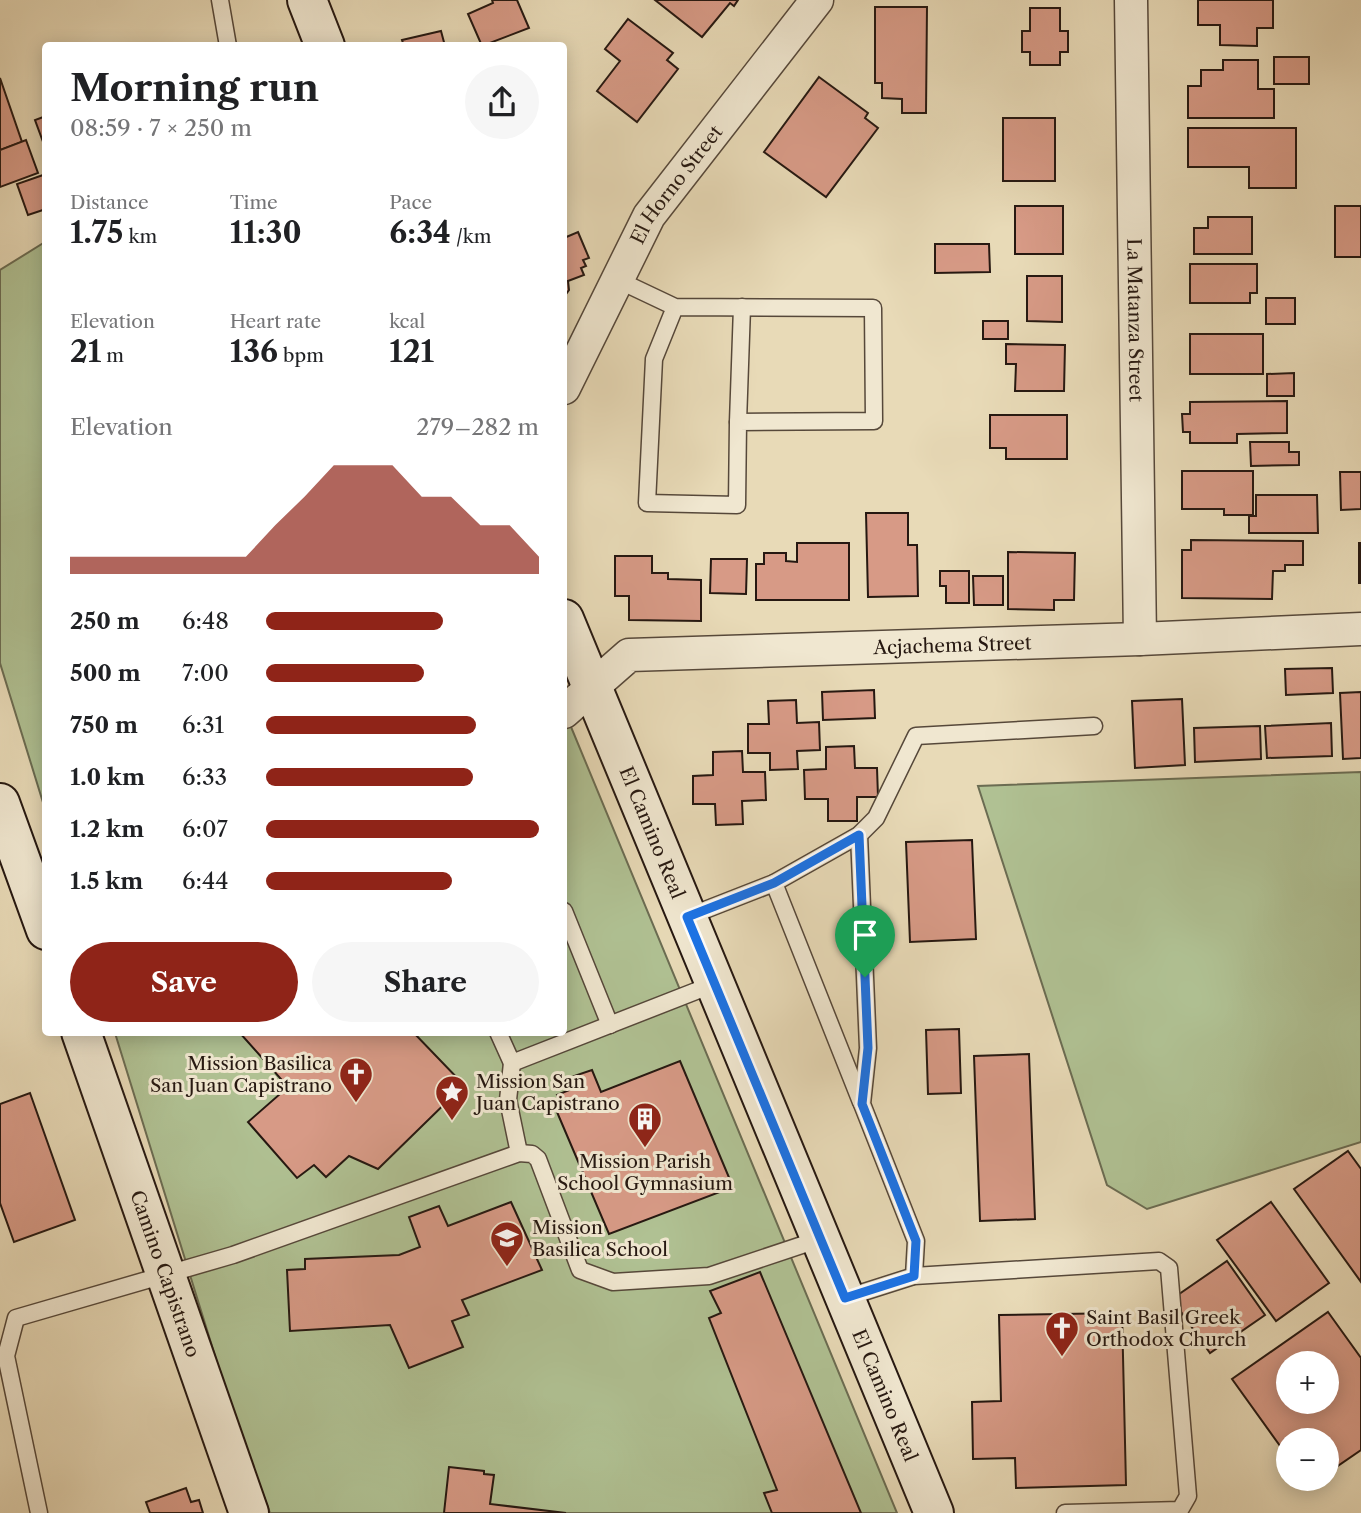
<!DOCTYPE html>
<html lang="en">
<head>
<meta charset="utf-8">
<style>
	body { margin:0; font-family:"Libre Caslon Text",serif; background:#f6f6f6; color:#202124; height:100vh; display:flex; flex-direction:column; font-size:26px; white-space:nowrap }
	* { box-sizing:border-box; margin:0 }
	p { font-size:23px; color:#757577 }
	.icon { flex:none; width:38px; height:38px; fill:none; stroke:currentColor; stroke-width:2; stroke-linecap:round; stroke-linejoin:round }
	.map { position:relative; flex:1; overflow:hidden }
	.side { position:absolute; left:42px; top:42px; width:525px; height:994px; display:flex; flex-direction:column; background:#fff; border-radius:7px; box-shadow:0 4px 18px #0003 }
	.side>* { flex:none }
	.controls { position:absolute; left:1276px; top:1351px; display:grid; gap:14px }
	.controls a { display:grid; place-items:center; width:63px; height:63px; border-radius:50%; background:#fff; box-shadow:0 4px 18px #0003; font-size:35px }
	.pin { position:absolute; display:grid; place-items:center; width:60px; height:60px; color:#fff; margin:-72px -30px; border-radius:50% 50% 50% 0; rotate:-45deg; box-shadow:0 0 7px #0007 }
	.pin .icon { rotate:45deg }
	.round { display:grid; place-items:center; flex:none; width:74px; height:74px; border-radius:37px; background:#f6f6f6 }
	.headline { display:flex; align-items:center; justify-content:space-between; height:119px; padding:0 28px }
	h1 { font-size:38px; font-weight:700; line-height:52px }
	.stats { display:grid; grid-template-columns:repeat(3,1fr); gap:10px; height:119px; padding:7px 28px }
	.stats div { display:grid; align-content:center }
	.stats b { font-size:30px; font-weight:700 }
	.stats small { font-size:19px; font-weight:400 }
	.stats p { font-size:19px }
	.chart { height:196px; padding:14px 28px }
	.chart p { display:flex; justify-content:space-between }
	.chart svg { width:100%; height:126px; margin-top:7px; fill:#8f2418; opacity:.7 }
	.primary-button { display:flex; gap:14px; margin-top:auto; padding:14px 28px }
	.primary-button a { flex:1; height:80px; border-radius:42px; background:#8f2418; color:#fff; font-size:28px; font-weight:700; line-height:80px; text-align:center }
	.primary-button a+a { background:#f6f6f6; color:#202124 }
	ul { padding:0 28px; list-style:none; font-size:23px }
	li { display:grid; grid-template-columns:112px 84px 1fr; align-items:center; height:52px }
	li i { height:18px; border-radius:9px; background:#8f2418 }
	.map>svg:first-child { display:block }
	.green { fill:#b0c193; stroke:#6b6c52; stroke-width:2 }
	.building { fill:#d79a86; stroke:#261811; stroke-width:2; fill-rule:evenodd }
	.lines { fill:none; stroke-linecap:round; stroke-linejoin:round }
	.lane-casing { stroke:#56483a; stroke-width:19 }
	.street-casing { stroke:#56483a; stroke-width:35 }
	.secondary-casing { stroke:#261811; stroke-width:42 }
	.lane { stroke:#f0e7d0; stroke-width:16 }
	.street { stroke:#f0e7d0; stroke-width:32 }
	.secondary { stroke:#f0e7d0; stroke-width:38 }
	.route-casing { stroke:#fff; stroke-width:14 }
	.route { stroke:#1a73e8; stroke-width:9 }
	.labels { text-anchor:middle; dominant-baseline:central; stroke-width:6; stroke-linejoin:round; paint-order:stroke }
	.street-label { font-size:19px; fill:#261811; stroke:#f0e7d0 }
	.poi-label { font-size:19px; fill:#261811; stroke:#f0e7d0; text-anchor:start }
</style>
</head>
<body>
<div class="map">
<svg width="1361" height="1513" viewBox="0 0 1361 1513">
	<rect width="100%" height="100%" fill="#e8dab7"/>
	<filter id="stains"><feTurbulence type="fractalNoise" baseFrequency=".00286" numOctaves="4"/><feColorMatrix values="0 0 0 0 .2 0 0 0 0 .09 0 0 0 0 .02 0 0 0 .5 -.17"/></filter>
	<radialGradient id="worn" r=".72"><stop offset=".6" stop-color="#630" stop-opacity="0"/><stop offset="1" stop-color="#630" stop-opacity=".3"/></radialGradient>
	<g class="green">
		<polygon points="45,242 45,809 0,663 0,270"/>
		<polygon points="564,710 897,1513 270,1513 229,1401 115,1033 564,1032"/>
		<polygon points="1361,772 1361,1142 1147,1209 1107,1185 978,786"/>
	</g>
	<g class="building">
		<polygon points="492,0 517,0 529,28 482,46 468,14 493,3"/>
		<polygon points="655,0 738,0 734,6 730,3 702,37"/>
		<polygon points="1198,0 1273,0 1273,28 1257,28 1257,46 1220,45 1220,25 1198,25"/>
		<polygon points="875,7 927,7 926,113 902,113 902,99 882,98 882,83 875,83"/>
		<polygon points="1030,8 1060,8 1060,31 1068,31 1068,52 1060,52 1060,65 1030,65 1030,52 1022,52 1022,31 1030,31"/>
		<polygon points="628,19 673,53 667,60 678,69 637,122 597,91 620,61 605,49"/>
		<polygon points="441,31 445,46 404,46 402,40"/>
		<rect x="1274" y="57" width="35" height="27"/>
		<polygon points="1223,60 1258,60 1258,89 1274,89 1274,118 1188,118 1188,86 1201,86 1201,70 1223,70"/>
		<polygon points="819,77 868,113 865,118 878,128 826,197 764,152"/>
		<polygon points="0,78 22,142 0,150"/>
		<polygon points="46,116 46,150 35,120"/>
		<rect x="1003" y="118" width="52" height="63"/>
		<polygon points="1188,128 1296,128 1296,188 1249,188 1249,167 1188,167"/>
		<polygon points="26,140 38,173 0,187 0,150"/>
		<polygon points="46,174 46,209 28,215 17,184"/>
		<rect x="1015" y="206" width="48" height="48"/>
		<rect x="1335" y="206" width="26" height="51"/>
		<polygon points="1208,217 1252,217 1252,254 1194,254 1194,228 1208,228"/>
		<polygon points="578,232 589,258 583,260 586,266 581,268 584,275 568,281 569,290 564,297 564,238"/>
		<polygon points="935,244 989,244 990,272 935,273"/>
		<polygon points="1190,264 1257,264 1257,293 1250,293 1250,303 1190,303"/>
		<polygon points="1027,276 1062,276 1062,322 1027,321"/>
		<rect x="1266" y="298" width="29" height="26"/>
		<rect x="983" y="321" width="25" height="18"/>
		<rect x="1190" y="334" width="73" height="40"/>
		<polygon points="1006,344 1065,345 1064,391 1015,391 1016,364 1006,364"/>
		<polygon points="1294,373 1294,396 1267,396 1267,374"/>
		<polygon points="1287,401 1287,433 1237,434 1237,443 1190,443 1190,432 1183,432 1182,414 1190,414 1190,402"/>
		<polygon points="990,415 1067,415 1067,459 1006,459 1006,448 990,448"/>
		<polygon points="1250,442 1289,442 1289,452 1299,452 1299,465 1251,466"/>
		<polygon points="1182,471 1253,471 1253,515 1224,515 1224,509 1182,509"/>
		<polygon points="1340,472 1361,472 1361,509 1341,510"/>
		<polygon points="1256,495 1317,495 1318,533 1249,533 1249,516 1256,516"/>
		<polygon points="866,513 908,513 908,545 917,545 918,596 868,597"/>
		<polygon points="1191,540 1303,541 1303,565 1285,565 1285,571 1273,571 1272,599 1182,598 1182,550 1191,550"/>
		<polygon points="797,543 849,543 849,600 756,600 756,564 764,564 764,553 786,553 786,561 797,562"/>
		<rect x="1359" y="543" width="2" height="40"/>
		<polygon points="1008,552 1075,553 1074,600 1054,600 1054,610 1008,609"/>
		<polygon points="615,556 652,556 652,573 668,573 668,579 701,580 701,621 629,620 629,596 615,596"/>
		<polygon points="711,559 747,559 746,594 710,593"/>
		<polygon points="940,571 969,571 969,603 946,603 946,586 940,586"/>
		<polygon points="973,576 1003,576 1003,605 974,605"/>
		<polygon points="1332,668 1333,693 1286,695 1285,669"/>
		<polygon points="874,690 875,718 823,720 822,692"/>
		<polygon points="1361,692 1361,758 1343,759 1340,693"/>
		<polygon points="1182,699 1185,765 1135,768 1132,701"/>
		<polygon points="796,700 797,723 819,722 820,750 797,751 798,769 770,770 770,753 748,753 748,724 769,724 768,701"/>
		<polygon points="1331,723 1332,756 1267,758 1265,726"/>
		<polygon points="1260,726 1261,759 1195,762 1194,728"/>
		<polygon points="854,746 855,768 877,768 878,797 857,797 857,821 828,821 828,799 805,799 804,770 826,769 826,747"/>
		<polygon points="742,751 743,772 765,772 766,800 742,801 743,824 716,825 715,804 693,804 693,776 713,775 713,752"/>
		<polygon points="972,840 976,939 910,942 906,842"/>
		<polygon points="959,1029 961,1093 928,1094 926,1030"/>
		<polygon points="239,1032 413,1032 464,1085 378,1169 349,1156 326,1177 314,1165 297,1178 248,1122 288,1087"/>
		<polygon points="1029,1054 1035,1219 980,1221 974,1056"/>
		<polygon points="680,1061 733,1187 609,1234 557,1112 563,1110 557,1095 579,1086 574,1076 592,1070 601,1092"/>
		<polygon points="30,1093 75,1220 14,1242 0,1203 0,1104"/>
		<polygon points="1348,1151 1361,1169 1361,1282 1294,1189"/>
		<polygon points="511,1202 542,1270 462,1300 469,1315 452,1321 463,1347 409,1368 390,1325 290,1331 287,1270 305,1269 305,1259 399,1255 420,1247 409,1217 439,1206 448,1226"/>
		<polygon points="1271,1202 1329,1283 1276,1321 1217,1240"/>
		<polygon points="1227,1261 1265,1315 1210,1353 1172,1299"/>
		<polygon points="760,1272 861,1513 772,1513 764,1493 777,1490 709,1318 721,1313 710,1291"/>
		<path d="M1328,1312L1361,1358V1450L1326,1474V1440H1288V1457L1232,1379ZM1288,1363H1326V1402H1288Z"/>
		<polygon points="1122,1313 1126,1485 1016,1488 1015,1458 973,1459 972,1402 1001,1401 999,1315"/>
		<polygon points="449,1467 484,1471 484,1474 494,1475 490,1504 566,1513 444,1513"/>
		<polygon points="186,1488 191,1502 199,1500 203,1513 150,1513 146,1502"/>
	</g>
	<g class="lines">
		<g class="lane-casing">
			<g id="lane">
				<polyline points="220,0 228,46"/>
				<polyline points="618,280 675,307 873,308 874,421 738,422 737,505 647,503 654,359 675,307"/>
				<polyline points="738,422 742,307"/>
				<polyline points="859,835 868,1048 862,1104 916,1241 914,1276"/>
				<polyline points="774,883 859,835 876,818 916,736 1094,726"/>
				<polyline points="564,911 610,1025"/>
				<polyline points="687,917 774,883 861,1102"/>
				<polyline points="498,1032 512,1063 714,984"/>
				<polyline points="512,1063 508,1100 519,1153"/>
				<polyline points="845,1298 914,1276 1159,1261 1169,1268 1188,1496 1180,1510 1065,1513"/>
				<polyline points="39,1513 6,1356 16,1318 233,1255 519,1153 532,1154 538,1159 580,1270 613,1282 709,1276 820,1239"/>
			</g>
		</g>
		<g class="street-casing">
			<g id="street">
				<path id="s1" d="M1131,0L1140,639"/>
				<path id="s2" d="M564,388L649,216L817,0"/>
				<path id="s3" d="M564,712L629,655L1140,639L1361,629"/>
			</g>
		</g>
		<g class="secondary-casing">
			<g id="secondary">
				<polyline points="307,0 325,46"/>
				<path id="s4" d="M564,619L934,1513"/>
				<polyline points="0,803 46,930"/>
				<path id="s5" d="M81,1032L249,1513"/>
			</g>
		</g>
		<use href="#lane" class="lane"/>
		<use href="#street" class="street"/>
		<use href="#secondary" class="secondary"/>
	</g>
	<g class="lines">
		<g class="route-casing">
			<polygon id="route" points="859,835 868,1048 862,1104 916,1241 914,1276 845,1298 687,917 774,883"/>
		</g>
		<use href="#route" class="route"/>
	</g>
	<defs>
		<g id="church-pin" transform="scale(1.75)"><path d="M0 17L-7.5 6A9.5 9.5 0 1 1 7.5 6Z" fill="#8f2418" stroke="#f0e7d0"/><path d="M-1.2-6h2.4v3.5h3.3v2.4h-3.3V6h-2.4V-.1h-3.3v-2.4h3.3Z" fill="#fff"/></g>
		<g id="sight-pin" transform="scale(1.75)"><path d="M0 17L-7.5 6A9.5 9.5 0 1 1 7.5 6Z" fill="#8f2418" stroke="#f0e7d0"/><path d="M0-6L1.8-2.2L6-1.7L2.9 1.2L3.7 5.4L0 3.3L-3.7 5.4L-2.9 1.2L-6-1.7L-1.8-2.2Z" fill="#fff"/></g>
		<g id="building-pin" transform="scale(1.75)"><path d="M0 17L-7.5 6A9.5 9.5 0 1 1 7.5 6Z" fill="#8f2418" stroke="#f0e7d0"/><path d="M-4-6H4V6H1V3H-1V6H-4ZM-2.5-4.3h1.7v1.8h-1.7ZM.8-4.3h1.7v1.8H.8ZM-2.5-1h1.7V.8h-1.7ZM.8-1h1.7V.8H.8Z" fill="#fff"/></g>
		<g id="school-pin" transform="scale(1.75)"><path d="M0 17L-7.5 6A9.5 9.5 0 1 1 7.5 6Z" fill="#8f2418" stroke="#f0e7d0"/><path d="M0-5L7-2L0 1L-7-2ZM-4 1L0 2.5L4 1V4Q0 6-4 4Z" fill="#fff"/></g>
	</defs>
	<g fill-rule="evenodd">
		<use href="#church-pin" x="356" y="1074"/>
		<use href="#sight-pin" x="452" y="1092"/>
		<use href="#building-pin" x="645" y="1119"/>
		<use href="#school-pin" x="507" y="1238"/>
		<use href="#church-pin" x="1062" y="1328"/>
	</g>
	<g class="labels">
		<g class="street-label">
			<text stroke="none"><textPath href="#s2" startOffset="233">El Horno Street</textPath></text>
			<text stroke="none"><textPath href="#s1" startOffset="320">La Matanza Street</textPath></text>
			<text stroke="none"><textPath href="#s3" startOffset="410">Acjachema Street</textPath></text>
			<text stroke="none"><textPath href="#s4" startOffset="231">El Camino Real</textPath></text>
			<text stroke="none"><textPath href="#s5" startOffset="256">Camino Capistrano</textPath></text>
			<text stroke="none"><textPath href="#s4" startOffset="840">El Camino Real</textPath></text>
		</g>
		<g class="poi-label">
			<text x="332" y="1063" text-anchor="end">Mission Basilica<tspan x="332" dy="22">San Juan Capistrano</tspan></text>
			<text x="476" y="1081">Mission San<tspan x="476" dy="22">Juan Capistrano</tspan></text>
			<text x="645" y="1161" text-anchor="middle">Mission Parish<tspan x="645" dy="22">School Gymnasium</tspan></text>
			<text x="532" y="1227">Mission<tspan x="532" dy="22">Basilica School</tspan></text>
			<text x="1086" y="1317">Saint Basil Greek<tspan x="1086" dy="22">Orthodox Church</tspan></text>
		</g>
	</g>
	<rect width="100%" height="100%" filter="url(#stains)"/>
	<rect width="100%" height="100%" fill="url(#worn)"/>
</svg>
<div class="controls">
<a>+</a>
<a>−</a>
</div>
<div class="pin" style="left:865px;top:977px;background:#1e9e55"><svg class="icon" aria-label="arrive" viewBox="0 0 24 24"><path d="M6 21V4h12l-3 4 3 4H6"/></svg></div>
<section class="side">
<div class="headline"><div><h1>Morning run</h1><p>08:59 · 7 × 250 m</p></div><a class="round"><svg class="icon" aria-label="share" viewBox="0 0 24 24"><path d="M12 15V3M7 8l5-5 5 5M5 13v7h14v-7"/></svg></a></div>
<div class="stats">
<div><p>Distance</p><b>1.75<small> km</small></b></div>
<div><p>Time</p><b>11:30</b></div>
<div><p>Pace</p><b>6:34<small> /km</small></b></div>
</div>
<div class="stats">
<div><p>Elevation</p><b>21<small> m</small></b></div>
<div><p>Heart rate</p><b>136<small> bpm</small></b></div>
<div><p>kcal</p><b>121</b></div>
</div>
<div class="chart"><p><span>Elevation</span>279–282 m</p>
<svg viewBox="0 0 160 44" preserveAspectRatio="none"><path d="M0 44V38L10 38L20 38L30 38L40 38L50 38L60 38L70 27L80 17L90 6L100 6L110 6L120 17L130 17L140 27L150 27L160 38V44z"/></svg>
</div>
<ul>
<li><b>250 m</b>6:48<i style="width:65%"></i></li>
<li><b>500 m</b>7:00<i style="width:58%"></i></li>
<li><b>750 m</b>6:31<i style="width:77%"></i></li>
<li><b>1.0 km</b>6:33<i style="width:76%"></i></li>
<li><b>1.2 km</b>6:07<i style="width:100%"></i></li>
<li><b>1.5 km</b>6:44<i style="width:68%"></i></li>
</ul>
<div class="primary-button"><a>Save</a><a>Share</a></div>
</section>
</div>
</body>
</html>
